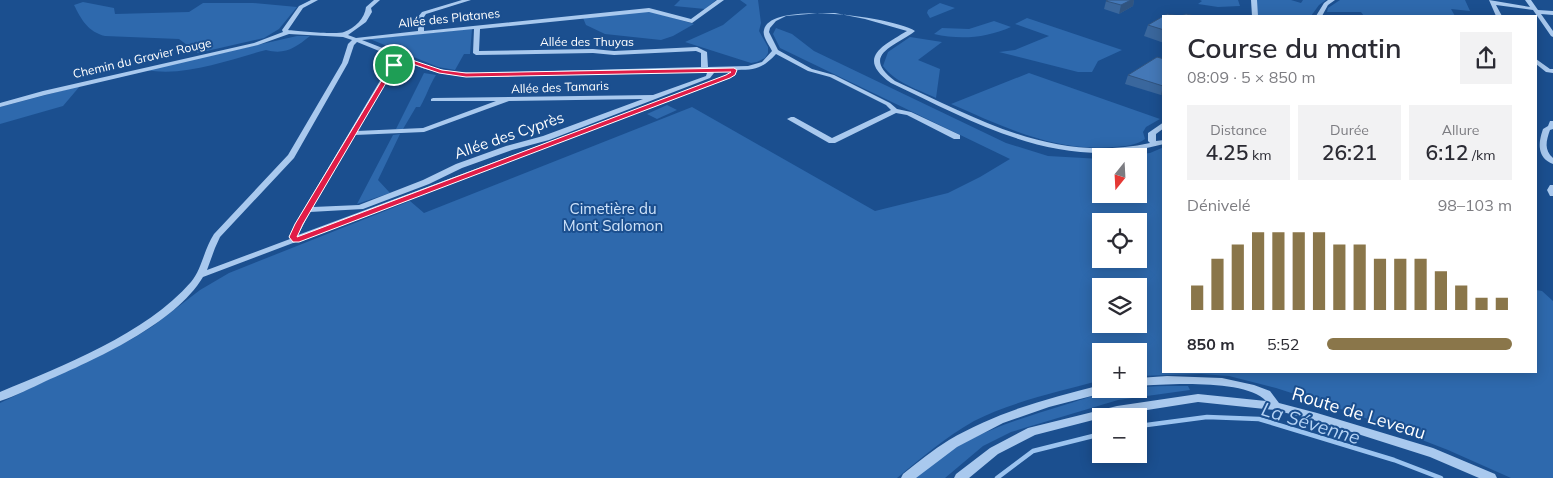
<!DOCTYPE html>
<html lang="fr">
<head>
<meta charset="utf-8">
<style>
	body { margin:0; font-family:Mulish,sans-serif; background:#f2f2f3; color:#2b2b33; height:100vh; display:flex; flex-direction:column; font-size:19px; white-space:nowrap }
	* { box-sizing:border-box; margin:0 }
	p { font-size:16px; color:#7c7c81 }
	.icon { flex:none; width:28px; height:28px; fill:none; stroke:currentColor; stroke-width:2; stroke-linecap:round; stroke-linejoin:round }
	.map { position:relative; flex:1; overflow:hidden }
	.panel { position:absolute; left:1162px; top:15px; width:375px; height:358px; display:flex; flex-direction:column; background:#fff; border-radius:0px; box-shadow:0 2px 12px #0003 }
	.panel>* { flex:none }
	.needle { width:32px; rotate:198deg }
	.controls { position:absolute; left:1092px; top:148px; display:grid; gap:10px }
	.controls a { display:grid; place-items:center; width:55px; height:55px; border-radius:0px; background:#fff; box-shadow:0 2px 12px #0003; font-size:25px }
	.pin { position:absolute; display:grid; place-items:center; width:42px; height:42px; color:#fff; margin:-21px; border:2px solid #fff; border-radius:50%; box-shadow:0 1px 5px #0007 }
	.round { display:grid; place-items:center; flex:none; width:52px; height:52px; border-radius:0px; background:#f2f2f3 }
	.headline { display:flex; align-items:center; justify-content:space-between; height:85px; padding:0 25px }
	h1 { font-size:28px; font-weight:600; line-height:38px }
	.metrics { display:grid; grid-template-columns:repeat(3,1fr); gap:8px; height:85px; padding:5px 25px }
	.metrics div { display:grid; align-content:center; border-radius:0px; background:#f2f2f3; text-align:center }
	.metrics b { font-size:21px; font-weight:600 }
	.metrics small { font-size:14px; font-weight:400 }
	.metrics p { font-size:14px }
	.chart { height:140px; padding:10px 25px }
	.chart p { display:flex; justify-content:space-between }
	.chart svg { width:100%; height:90px; margin-top:5px; stroke:#8a764a; stroke-width:6 }
	ul { padding:0 25px; list-style:none; font-size:16px }
	li { display:grid; grid-template-columns:80px 60px 1fr; align-items:center; height:38px }
	li i { height:12px; border-radius:6px; background:#8a764a }
	.map>svg:first-child { display:block }
	.green { fill:#2e69ad; fill-rule:evenodd }
	.lines { fill:none; stroke-linecap:round; stroke-linejoin:round }
	.stream { stroke:#9cc4f0; stroke-width:4.5 }
	.minor { fill:#a9c9ee; fill-rule:evenodd }
	.wall { fill:#3a679d }
	.shaded-wall { fill:#305480 }
	.building { fill:#4478b7; stroke:#305480 }
	.route { fill:#e11d48; stroke:#fff; fill-rule:evenodd }
	.labels { text-anchor:middle; dominant-baseline:central; stroke-width:4; stroke-linejoin:round; paint-order:stroke }
	.far-street-label { font-size:12px; fill:#fff; stroke:#1b4f8f }
	.street-label { font-size:15px; fill:#fff; stroke:#1b4f8f }
	.park-label { font-size:15px; fill:#cfe3fa; stroke:#1b4f8f }
	.near-street-label { font-size:18px; fill:#fff; stroke:#1b4f8f }
	.near-water-label { font-size:19px; font-style:italic; fill:#b5d3f5; stroke:#1b4f8f }
</style>
</head>
<body>
<div class="map">
<svg width="1553" height="478" viewBox="0 0 1553 478">
	<rect width="100%" height="100%" fill="#1b4f8f"/>
	<g class="green">
		<polygon points="680,0 716,0 705,9 674,6"/>
		<polygon points="740,0 758,0 761,23 759,31 768,47 768,53 765,58 757,62 751,63 685,42 723,25 747,5"/>
		<polygon points="1200,0 1238,0 1240,6 1218,7 1198,4 1202,1"/>
		<polygon points="1257,0 1291,0 1301,3 1303,0 1326,0 1319,5 1311,16 1257,16"/>
		<polygon points="1340,0 1465,0 1470,11 1451,9 1455,16 1364,16 1361,12 1327,12 1328,8"/>
		<path d="M83,2L114,8L115,14L189,12L203,3H253L297,7L279,29L264,38L198,53L179,39L105,36C88,32 81,19 74,5Z"/>
		<polygon points="940,3 955,8 930,18 927,13 928,10"/>
		<polygon points="649,11 694,24 673,36 661,40 605,34 586,25 583,18"/>
		<polygon points="1027,18 1122,50 1098,61 1092,72 1078,72 999,52 1015,50 1049,36 1015,24"/>
		<path d="M994,21L1011,27C986,38 960,40 934,34L942,28L969,29Z"/>
		<path d="M776,28L792,34L814,51L1006,143L1048,156L1101,159V194H1139V156H1126L1150,153L1164,147V371H1536V290L1542,291L1553,301V478H1511L1448,450L1347,411L1276,388L1229,376L1201,374L1139,376V351H1101V380C1062,391 1010,402 974,421C946,437 921,458 897,478H0V403L132,339L153,326L200,290L229,273L410,201L424,213L692,107L875,211L948,193L980,177L1010,159L780,48L773,34ZM1101,221H1139V259H1101ZM1101,286H1139V324H1101Z"/>
		<polygon points="472,29 470,54 464,54 455,70 438,67 370,39"/>
		<path d="M297,36H310C295,48 285,55 266,50C228,60 186,77 146,70Z"/>
		<path d="M910,37L942,42L918,60L940,69L936,98C917,89 896,83 883,66L888,52Z"/>
		<path d="M424,73L436,75C429,86 426,97 420,107H416L403,129H396Z"/>
		<path d="M1029,73L1160,119L1146,127L1143,132L1145,139C1136,146 1124,146 1113,147C1054,152 1004,127 951,104Z"/>
		<polygon points="80,86 63,106 0,124 0,107"/>
		<polygon points="667,105 677,110 657,119 647,114"/>
		<polygon points="400,134 378,180 390,193 357,204 393,135"/>
		<path d="M1188,386L1190,390L1118,400L1011,432L983,446L945,478H915C955,439 1009,422 1061,406C1076,402 1092,395 1108,392C1134,386 1161,386 1188,386Z"/>
	</g>
	<g class="lines">
		<g class="stream">
			<polyline points="1139,426 1207,417 1259,419 1394,460 1441,478"/>
			<polyline points="997,478 1033,451 1101,434"/>
		</g>
		<g class="minor">
			<path d="M311,0H318L303,8L288,30C296,31 338,35 344,32C355,28 365,18 366,7L374,0H380L371,8L372,12L366,22L348,35L356,38L418,31V17L422,12L462,0H471L426,14L424,17V31L649,8L691,19L717,0H724L692,23L649,12L480,29L479,51L593,49L614,51L697,47L707,52L708,67L748,66L762,62L772,51C769,45 762,36 764,30C770,0 893,17 915,31C897,46 859,54 895,81C979,119 1053,164 1150,143L1148,141V133L1164,122V128L1156,134V141L1164,140V144C1144,149 1124,153 1103,153C1025,153 959,115 891,83C856,58 882,46 907,31L865,19L835,13H820L786,16L776,21L770,28L769,32L778,50L812,69L834,75L890,103L897,109L911,112L960,135V139H954L907,115L896,113L835,143H829L787,119L791,117H794L832,138L891,110L886,105L830,77L808,71L776,54C763,68 756,70 737,70L735,75L730,78L203,277C175,324 94,360 46,381C31,388 16,396 0,401V392C62,366 146,334 191,282C202,269 204,249 214,234L288,155L342,63L348,44L352,40L343,37L289,34L258,45L45,95L0,107V103L43,91L254,43L283,32L282,30L299,6ZM474,29L473,53L476,55L593,53L614,55L696,51L701,53V67L481,73L452,72L431,67L362,40ZM357,42L399,59L387,69L295,224L289,237L290,239L207,270L215,248L220,237L294,158L348,63L354,45ZM404,61C433,73 450,76 481,77L705,71L707,73L706,76L653,95L433,98L431,99V101H496L423,128L357,131L393,70ZM731,70L730,73L726,76L298,235L310,212L363,209L429,184L462,168L512,150L549,140L710,78L714,73L712,71ZM643,99L543,136L506,146L456,164L423,180L359,205L313,207L355,135L424,132L509,101Z"/>
			<polygon points="1251,0 1257,0 1258,16 1252,16"/>
			<polygon points="1328,0 1335,0 1328,5 1322,16 1316,16 1324,3"/>
			<polygon points="1489,0 1530,7 1525,0 1531,0 1538,10 1553,11 1553,15 1541,14 1553,31 1553,37 1551,36 1533,10 1496,5 1502,16 1496,16"/>
			<polygon points="1536,59 1550,69 1553,69 1553,73 1546,72 1536,64"/>
			<path d="M1550,121H1553V129L1550,130C1546,141 1544,150 1553,158V164C1537,158 1538,143 1543,129L1548,126Z"/>
			<polygon points="1550,185 1553,185 1553,196 1550,196 1547,190"/>
			<path d="M1167,376L1222,378L1254,385L1270,391L1279,403L1317,413L1433,448L1495,474L1497,478H1479L1430,457L1317,421L1275,410L1198,402L1109,416H1101V418L1035,435L998,454L969,478H954L956,474L990,448L1028,428L1117,406L1198,394L1266,401C1246,379 1167,384 1139,386V378Z"/>
			<path d="M1101,385V389H1108L1107,392L1049,407L1003,423L957,447L916,478H901L903,474C918,462 933,450 949,440C996,412 1049,398 1101,385Z"/>
		</g>
	</g>
	<g class="wall">
		<polygon points="1108,0 1134,0 1133,6 1119,14 1104,9 1106,1"/>
		<polygon points="1164,16 1164,43 1144,36 1148,25"/>
		<polygon points="1164,59 1164,93 1161,95 1125,84 1128,75"/>
	</g>
	<g class="shaded-wall">
		<polygon points="1131,0 1134,0 1133,6 1119,14 1121,5"/>
		<polygon points="1164,85 1164,93 1161,95 1163,86"/>
	</g>
	<g class="building">
		<polygon points="1108,0 1131,0 1121,5 1106,1"/>
		<polygon points="1167,14 1181,16 1164,16 1164,30 1148,25"/>
		<polygon points="1186,14 1195,16 1181,16"/>
		<polygon points="1157,57 1164,59 1163,86 1128,75"/>
	</g>
	<path class="route" d="M403,57L442,70L466,73L734,68L737,70L735,75L730,78L299,242H293L289,237L295,224L391,65ZM404,61L439,73L466,77L731,72L726,75L297,237L303,224L396,66Z"/>
	<g class="labels">
		<g class="far-street-label">
			<text transform="translate(449 18) rotate(-6)">Allée des Platanes</text>
			<text x="587" y="41">Allée des Thuyas</text>
			<text transform="translate(142 58) rotate(-13)">Chemin du Gravier Rouge</text>
			<text transform="translate(560 87) rotate(-2)">Allée des Tamaris</text>
		</g>
		<g class="street-label">
			<text transform="translate(509 135) rotate(-19)">Allée des Cyprès</text>
		</g>
		<g class="park-label">
			<text x="613" y="208">Cimetière du<tspan x="613" dy="17">Mont Salomon</tspan></text>
		</g>
		<g class="near-street-label">
			<text transform="translate(1359 413) rotate(17)">Route de Leveau</text>
		</g>
		<g class="near-water-label">
			<text transform="translate(1311 423) rotate(17)">La Sévenne</text>
		</g>
	</g>
</svg>
<div class="controls">
<a><svg class="needle" viewBox="-14 -14 28 28"><path d="M0-13l5 13h-10z" fill="#e53935"/><path d="M0 13l5-13h-10z" fill="#7c7c81"/></svg></a>
<a><svg class="icon" aria-label="locate" viewBox="0 0 24 24"><circle cx="12" cy="12" r="6"/><path d="M12 2v4M12 18v4M2 12h4M18 12h4"/></svg></a>
<a><svg class="icon" aria-label="layers" viewBox="0 0 24 24"><path d="M12 4l9 5-9 5-9-5zM3 14l9 5 9-5"/></svg></a>
<a>+</a>
<a>−</a>
</div>
<div class="pin" style="left:394px;top:65px;background:#1e9e55"><svg class="icon" aria-label="arrive" viewBox="0 0 24 24"><path d="M6 21V4h12l-3 4 3 4H6"/></svg></div>
<section class="panel">
<div class="headline"><div><h1>Course du matin</h1><p>08:09 · 5 × 850 m</p></div><a class="round"><svg class="icon" aria-label="share" viewBox="0 0 24 24"><path d="M12 15V3M7 8l5-5 5 5M5 13v7h14v-7"/></svg></a></div>
<div class="metrics">
<div><p>Distance</p><b>4.25<small> km</small></b></div>
<div><p>Durée</p><b>26:21</b></div>
<div><p>Allure</p><b>6:12<small> /km</small></b></div>
</div>
<div class="chart"><p><span>Dénivelé</span>98–103 m</p>
<svg viewBox="0 0 160 44" preserveAspectRatio="none"><path d="M5 44V32M15 44V19M25 44V12M35 44V6M45 44V6M55 44V6M65 44V6M75 44V12M85 44V12M95 44V19M105 44V19M115 44V19M125 44V25M135 44V32M145 44V38M155 44V38"/></svg>
</div>
<ul>
<li><b>850 m</b>5:52<i style="width:100%"></i></li>
</ul>
</section>
</div>
</body>
</html>
